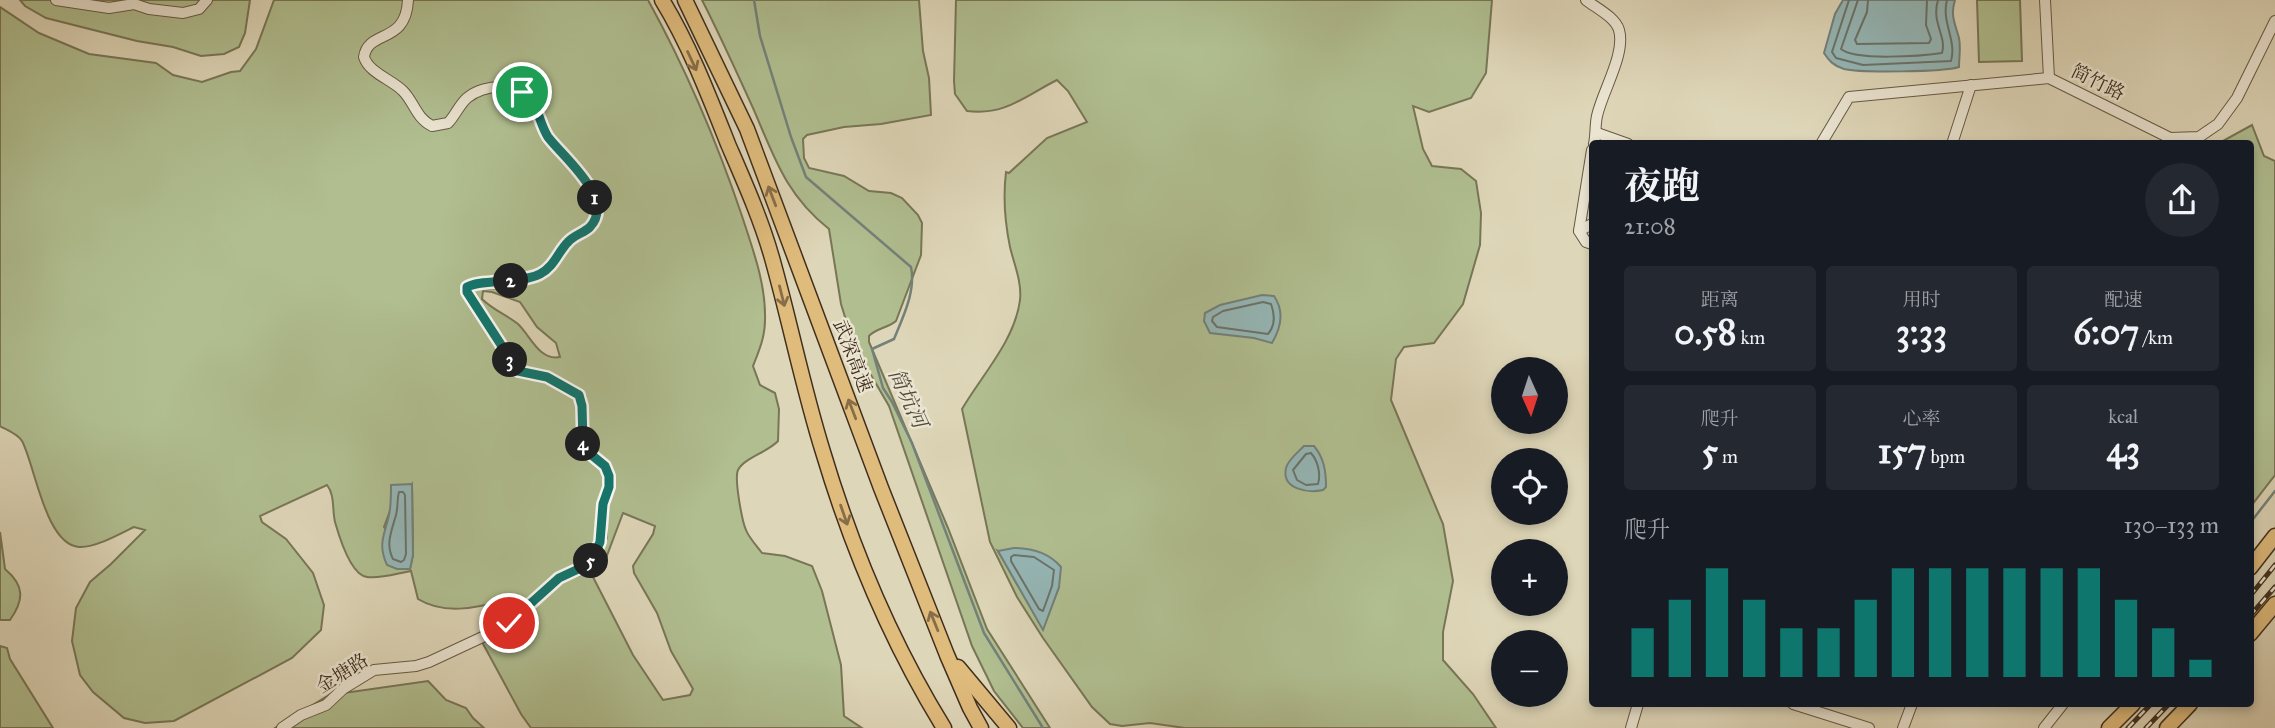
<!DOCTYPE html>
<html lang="zh">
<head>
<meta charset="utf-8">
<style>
	body { margin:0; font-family:"IM FELL Great Primer","Noto Serif SC",serif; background:#242831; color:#f1f3f6; height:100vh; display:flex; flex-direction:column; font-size:26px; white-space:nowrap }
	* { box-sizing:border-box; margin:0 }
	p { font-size:23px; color:#9ea1a6 }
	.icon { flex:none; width:38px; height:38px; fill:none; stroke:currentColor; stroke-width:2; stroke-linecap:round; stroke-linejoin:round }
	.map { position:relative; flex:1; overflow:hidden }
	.panel { position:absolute; left:1589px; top:140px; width:665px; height:567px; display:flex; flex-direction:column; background:#171b24; border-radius:7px; box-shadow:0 4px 10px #0003 }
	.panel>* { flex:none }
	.needle { width:46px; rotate:177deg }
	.buttons { position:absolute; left:1491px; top:357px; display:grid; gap:14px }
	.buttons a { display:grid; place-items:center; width:77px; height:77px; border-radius:50%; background:#171b24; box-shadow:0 4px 10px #0003; font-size:35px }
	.pin { position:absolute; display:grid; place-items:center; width:60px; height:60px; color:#fff; margin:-30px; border:4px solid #fff; border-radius:50%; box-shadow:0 2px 7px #0007 }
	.km { position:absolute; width:35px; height:35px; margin:-18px; border-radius:50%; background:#222; color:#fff; font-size:19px; line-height:35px; text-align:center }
	.round { display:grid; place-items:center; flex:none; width:74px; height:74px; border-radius:37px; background:#242831 }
	.summary { display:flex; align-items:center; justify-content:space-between; height:119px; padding:0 35px }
	h1 { font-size:38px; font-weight:700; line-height:52px }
	.metrics { display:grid; grid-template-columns:repeat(3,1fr); gap:10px; height:119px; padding:7px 35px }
	.metrics div { display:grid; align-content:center; border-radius:7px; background:#242831; text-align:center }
	.metrics b { font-size:35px; font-weight:700 }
	.metrics small { font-size:19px; font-weight:400 }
	.metrics p { font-size:19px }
	.chart { height:196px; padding:14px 35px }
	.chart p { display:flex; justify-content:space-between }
	.chart svg { width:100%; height:126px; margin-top:7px; stroke:#0f766e; stroke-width:6 }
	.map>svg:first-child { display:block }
	.green { fill:#b0be90; stroke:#787657; stroke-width:2; fill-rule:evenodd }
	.water { fill:#95b7b7; stroke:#73817a; stroke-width:2 }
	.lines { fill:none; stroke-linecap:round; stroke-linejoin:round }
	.shore { stroke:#6a736a; stroke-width:2 }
	.stream { stroke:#73817a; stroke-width:2.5 }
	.minor-casing { stroke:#685944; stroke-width:12 }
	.highway-casing { stroke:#402f1e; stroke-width:17 }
	.minor { stroke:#eae4d1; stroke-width:10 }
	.highway { stroke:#dfbb7c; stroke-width:14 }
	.rail-casing { stroke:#402f1e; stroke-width:5 }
	.rail { stroke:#eae4d1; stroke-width:2.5; stroke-dasharray:8; stroke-linecap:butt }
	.oneway { stroke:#886e48 }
	.route-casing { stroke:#fff; stroke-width:14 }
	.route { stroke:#0f766e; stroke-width:9 }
	.labels { text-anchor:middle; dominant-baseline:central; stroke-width:5; stroke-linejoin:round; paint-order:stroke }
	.street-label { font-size:19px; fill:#402f1e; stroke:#eae4d1 }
	.water-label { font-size:21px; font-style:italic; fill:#514a3d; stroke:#eae4d1 }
</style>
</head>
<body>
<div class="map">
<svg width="2275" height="728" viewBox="0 0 2275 728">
	<rect width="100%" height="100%" fill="#ded6b8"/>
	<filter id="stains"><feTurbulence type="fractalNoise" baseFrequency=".00286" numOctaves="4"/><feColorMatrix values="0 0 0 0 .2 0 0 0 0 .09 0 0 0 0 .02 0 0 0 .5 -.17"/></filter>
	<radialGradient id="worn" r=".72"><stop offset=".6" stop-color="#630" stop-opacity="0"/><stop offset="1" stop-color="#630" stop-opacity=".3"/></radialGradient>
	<g class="green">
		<polygon points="20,0 250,0 245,33 239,47 224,54 201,56 173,47 137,41 46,18 25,6"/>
		<path d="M274,0H648C686,69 717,142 742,216C753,250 766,284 765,320C765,337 759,351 753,366L760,385L775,393L779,409L778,441C768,452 744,458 738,470C734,478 742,521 746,530C749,538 757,546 762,553L785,556L812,566L822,591L841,665L844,716L862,728H531L521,714L482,642L506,615L503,601C475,608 444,615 418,599L411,571C398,573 381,579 367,577C351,575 339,536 335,522C332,509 335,495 327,485L260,516L262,522L286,539L313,573L324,605L321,630L292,658L174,721L145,723L124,718L93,692L80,675L72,641L76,608L90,582L111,564L145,530L134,527C120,534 95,548 79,547C45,544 35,465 22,441C18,434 7,430 0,426V7L39,33L89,54L156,63L173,75L202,82L231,72L240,71L256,49ZM483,291L492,292L520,302L537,327L556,343L560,357C539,361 530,335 518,324C507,315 493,310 482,299ZM412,484L413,555L410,569L384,527L390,511ZM623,513L655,526L653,534L633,566L634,573L657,613L671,651L693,689L690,695L663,700L633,655L593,577L606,558Z"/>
		<path d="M702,0H919L923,51L929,78L931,115L881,124L844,127L807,135L803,139L804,158L809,168L844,176L869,191L891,193L902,198L918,215L922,223L921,255L896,321C888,328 876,328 869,336V342L948,528L987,629L1050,728H1023L994,691L972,646L889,406L854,346L841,304L829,229C785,194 774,156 753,108C736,71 720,35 702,0Z"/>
		<path d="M956,0H1492L1486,73L1471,98L1429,112L1413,106L1423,149L1432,166L1461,169L1476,181L1481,213L1480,245L1463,304L1434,343L1404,347L1396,359L1391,400L1443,524L1453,581L1443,632V660L1473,694L1496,728H1185L1150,723L1122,726L1110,724L1092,707L1043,638L1017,597L990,542L962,409C982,375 1015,340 1020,300C1022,282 1014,264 1010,247C1005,223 1003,197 1006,172L1009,173L1047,138L1087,122L1068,91L1057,80C1025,96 1005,116 967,111L955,94L954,81ZM998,551L1059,587L1043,629Z"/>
		<polygon points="1977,0 2020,0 2022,61 1979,62"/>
		<polygon points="2252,125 2264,156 2275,161 2275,475 2251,506 2250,144 2219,143"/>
		<path d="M0,532L5,569C25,586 24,600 10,620H0Z"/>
		<polygon points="0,646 7,648 10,659 53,728 0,728"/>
		<polygon points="428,681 446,700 466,708 473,718 484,728 275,728 339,689 344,693"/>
	</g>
	<g class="water">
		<path d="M1843,0H1955C1950,16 1955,23 1959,38C1961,47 1959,58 1959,67C1944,72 1860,73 1844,69C1834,66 1829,61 1824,53L1835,14Z"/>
		<path d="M1262,295L1274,296C1285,312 1281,328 1272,343L1254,338L1210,333L1204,321L1205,313L1220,305Z"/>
		<path d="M1304,446H1314C1324,458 1326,471 1326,487L1323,490C1309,493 1281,490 1286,468C1288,460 1298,452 1304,446Z"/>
		<path d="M412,484L413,555L410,569H397L387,565C376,541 387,532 390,509C391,501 391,493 391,485Z"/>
		<path d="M1014,548C1032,548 1049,553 1061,567L1059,587L1043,630L998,551Z"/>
	</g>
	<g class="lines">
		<g class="shore">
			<path d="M1849,0L1832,52L1836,58L1863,65L1951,61C1957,40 1941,22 1947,0"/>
			<path d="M1858,0L1841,49C1855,61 1922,56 1942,53C1947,36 1931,23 1938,0"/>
			<polyline points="1868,0 1867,12 1855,40 1857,44 1929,43 1931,39 1926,25 1927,0"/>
			<path d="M1263,302L1271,304C1275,315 1276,325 1268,334L1217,327L1212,321L1213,317L1223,311Z"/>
			<path d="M1311,453C1318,461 1321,474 1318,484L1306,485L1297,480L1293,470L1306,454Z"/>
			<path d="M399,492H403L405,495L406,554L404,560L401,562L393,559C385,544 392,530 396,515C398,508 397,499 399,492Z"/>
			<polygon points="1014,555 1034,557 1054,570 1052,586 1043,611 1039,609 1011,561 1011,557"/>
		</g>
		<g class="stream">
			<path d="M754,0L760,36L791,137L806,177L911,267C916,291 903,317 894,339L872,349L883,388L892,402L912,443L984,633L1043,728"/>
			<polyline points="2250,523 2275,491"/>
		</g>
		<g class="minor-casing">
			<g id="minor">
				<polyline points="56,0 109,8 134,4 149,9 183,13 199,9 207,0"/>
				<path d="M1586,0C1596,8 1615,17 1619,30C1626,54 1602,92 1597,116C1595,125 1596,134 1594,144"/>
				<polyline points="2045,0 2049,78"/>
				<polyline points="1597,133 1628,144"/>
				<polyline points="1821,144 1849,97 2049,78 2170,138 2199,137 2218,124 2237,98 2275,21"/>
				<polyline points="1952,144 1971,85"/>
				<polyline points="1592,150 1579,231 1586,242 1592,244"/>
				<polyline points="1579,231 1592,224"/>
				<polyline points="1793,704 1869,728"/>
				<path d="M282,728L301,715L326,705L343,689L374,670L416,666L429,662L504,627L559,578L582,569L594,556L602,537V510L609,487V476L605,466L588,452L583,443L581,398L575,392L547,377L518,371L468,294L467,289L472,284C494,283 533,284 549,268C557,260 560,249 568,242C575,234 587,232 593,222C609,194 568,161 552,141C542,130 542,115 534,103C521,82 485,83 467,98C459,105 455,116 448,123L432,126C416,118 414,102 403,91C391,79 369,73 364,57C368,29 406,45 408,0"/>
				<polyline points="1631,728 1638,704"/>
				<polyline points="1903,728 1912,704"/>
				<polyline points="2044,728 2063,704"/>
			</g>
		</g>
		<g class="highway-casing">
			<g id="highway">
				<path d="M662,0C689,44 709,96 728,144C744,181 761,219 772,258C790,322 803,388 823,452C852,549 891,642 944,728"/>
				<polyline points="685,0 747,129 881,488 947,655 970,708 981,728"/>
				<polyline points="2250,568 2275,536"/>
				<polyline points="2250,634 2275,604"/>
				<polyline points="958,667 1009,728"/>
				<polyline points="2109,728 2133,704"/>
				<polyline points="2167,728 2190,704"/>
			</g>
		</g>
		<use href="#minor" class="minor"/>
		<use href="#highway" class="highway"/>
		<g class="rail-casing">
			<g id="rail">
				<polyline points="2250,596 2275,565"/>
				<polyline points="2250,616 2275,587"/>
				<polyline points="2128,728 2151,704"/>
				<polyline points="2146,728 2169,704"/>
			</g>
		</g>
		<use href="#rail" class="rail"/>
	</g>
	<defs><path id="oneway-shaft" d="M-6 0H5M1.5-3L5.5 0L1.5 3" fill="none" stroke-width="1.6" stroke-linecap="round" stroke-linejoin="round" transform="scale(1.75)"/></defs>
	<g class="oneway">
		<use href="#oneway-shaft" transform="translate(692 61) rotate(65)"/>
		<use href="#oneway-shaft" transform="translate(772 196) rotate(-111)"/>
		<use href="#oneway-shaft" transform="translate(782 296) rotate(76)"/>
		<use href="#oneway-shaft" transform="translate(852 409) rotate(-111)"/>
		<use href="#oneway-shaft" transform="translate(844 515) rotate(71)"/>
		<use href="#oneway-shaft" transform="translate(934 621) rotate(-112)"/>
	</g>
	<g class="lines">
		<g class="route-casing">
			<path id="route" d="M509,623L559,578L587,565L594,556L600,542L603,504L609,487V476L605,466L588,452L583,443L582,406L579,395L547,377L518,371L467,292V287C479,279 521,284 540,274C554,267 558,252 568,242C574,235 584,233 590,227C616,199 563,157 548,137C538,121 539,103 522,92"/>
		</g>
		<use href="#route" class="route"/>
	</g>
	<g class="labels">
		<g class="street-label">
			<text transform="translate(2098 82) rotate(26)">简竹路</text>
			<text transform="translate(853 356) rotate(69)">武深高速</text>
			<text transform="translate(342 673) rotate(-32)">金塘路</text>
		</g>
		<g class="water-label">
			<text transform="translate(908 398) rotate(65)">简坑河</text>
		</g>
	</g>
	<rect width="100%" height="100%" filter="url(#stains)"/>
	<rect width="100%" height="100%" fill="url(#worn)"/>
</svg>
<div class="buttons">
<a><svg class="needle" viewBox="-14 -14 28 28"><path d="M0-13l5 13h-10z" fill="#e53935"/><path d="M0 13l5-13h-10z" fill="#9ea1a6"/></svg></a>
<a><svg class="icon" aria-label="locate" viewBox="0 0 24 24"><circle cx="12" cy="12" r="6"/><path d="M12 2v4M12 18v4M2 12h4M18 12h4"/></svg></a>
<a>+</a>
<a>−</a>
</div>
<div class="pin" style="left:522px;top:92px;background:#1e9e55"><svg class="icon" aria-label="arrive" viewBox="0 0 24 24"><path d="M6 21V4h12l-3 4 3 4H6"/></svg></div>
<div class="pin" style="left:509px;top:623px;background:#d93025"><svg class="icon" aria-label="check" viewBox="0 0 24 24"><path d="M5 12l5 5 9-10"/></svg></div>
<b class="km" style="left:595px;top:198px">1</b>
<b class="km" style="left:511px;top:281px">2</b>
<b class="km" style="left:510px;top:360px">3</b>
<b class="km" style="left:583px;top:444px">4</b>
<b class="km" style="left:591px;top:561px">5</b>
<section class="panel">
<div class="summary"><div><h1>夜跑</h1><p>21:08</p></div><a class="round"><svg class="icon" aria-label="share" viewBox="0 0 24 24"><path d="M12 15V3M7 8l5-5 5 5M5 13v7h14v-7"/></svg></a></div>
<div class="metrics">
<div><p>距离</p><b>0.58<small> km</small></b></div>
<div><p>用时</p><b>3:33</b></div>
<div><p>配速</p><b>6:07<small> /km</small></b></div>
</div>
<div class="metrics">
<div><p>爬升</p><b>5<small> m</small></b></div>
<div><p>心率</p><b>157<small> bpm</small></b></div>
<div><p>kcal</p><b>43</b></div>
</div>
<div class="chart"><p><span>爬升</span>130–133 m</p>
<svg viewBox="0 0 160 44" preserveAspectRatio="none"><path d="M5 44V27M15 44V17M25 44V6M35 44V17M45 44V27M55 44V27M65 44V17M75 44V6M85 44V6M95 44V6M105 44V6M115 44V6M125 44V6M135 44V17M145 44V27M155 44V38"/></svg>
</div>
</section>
</div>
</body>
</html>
